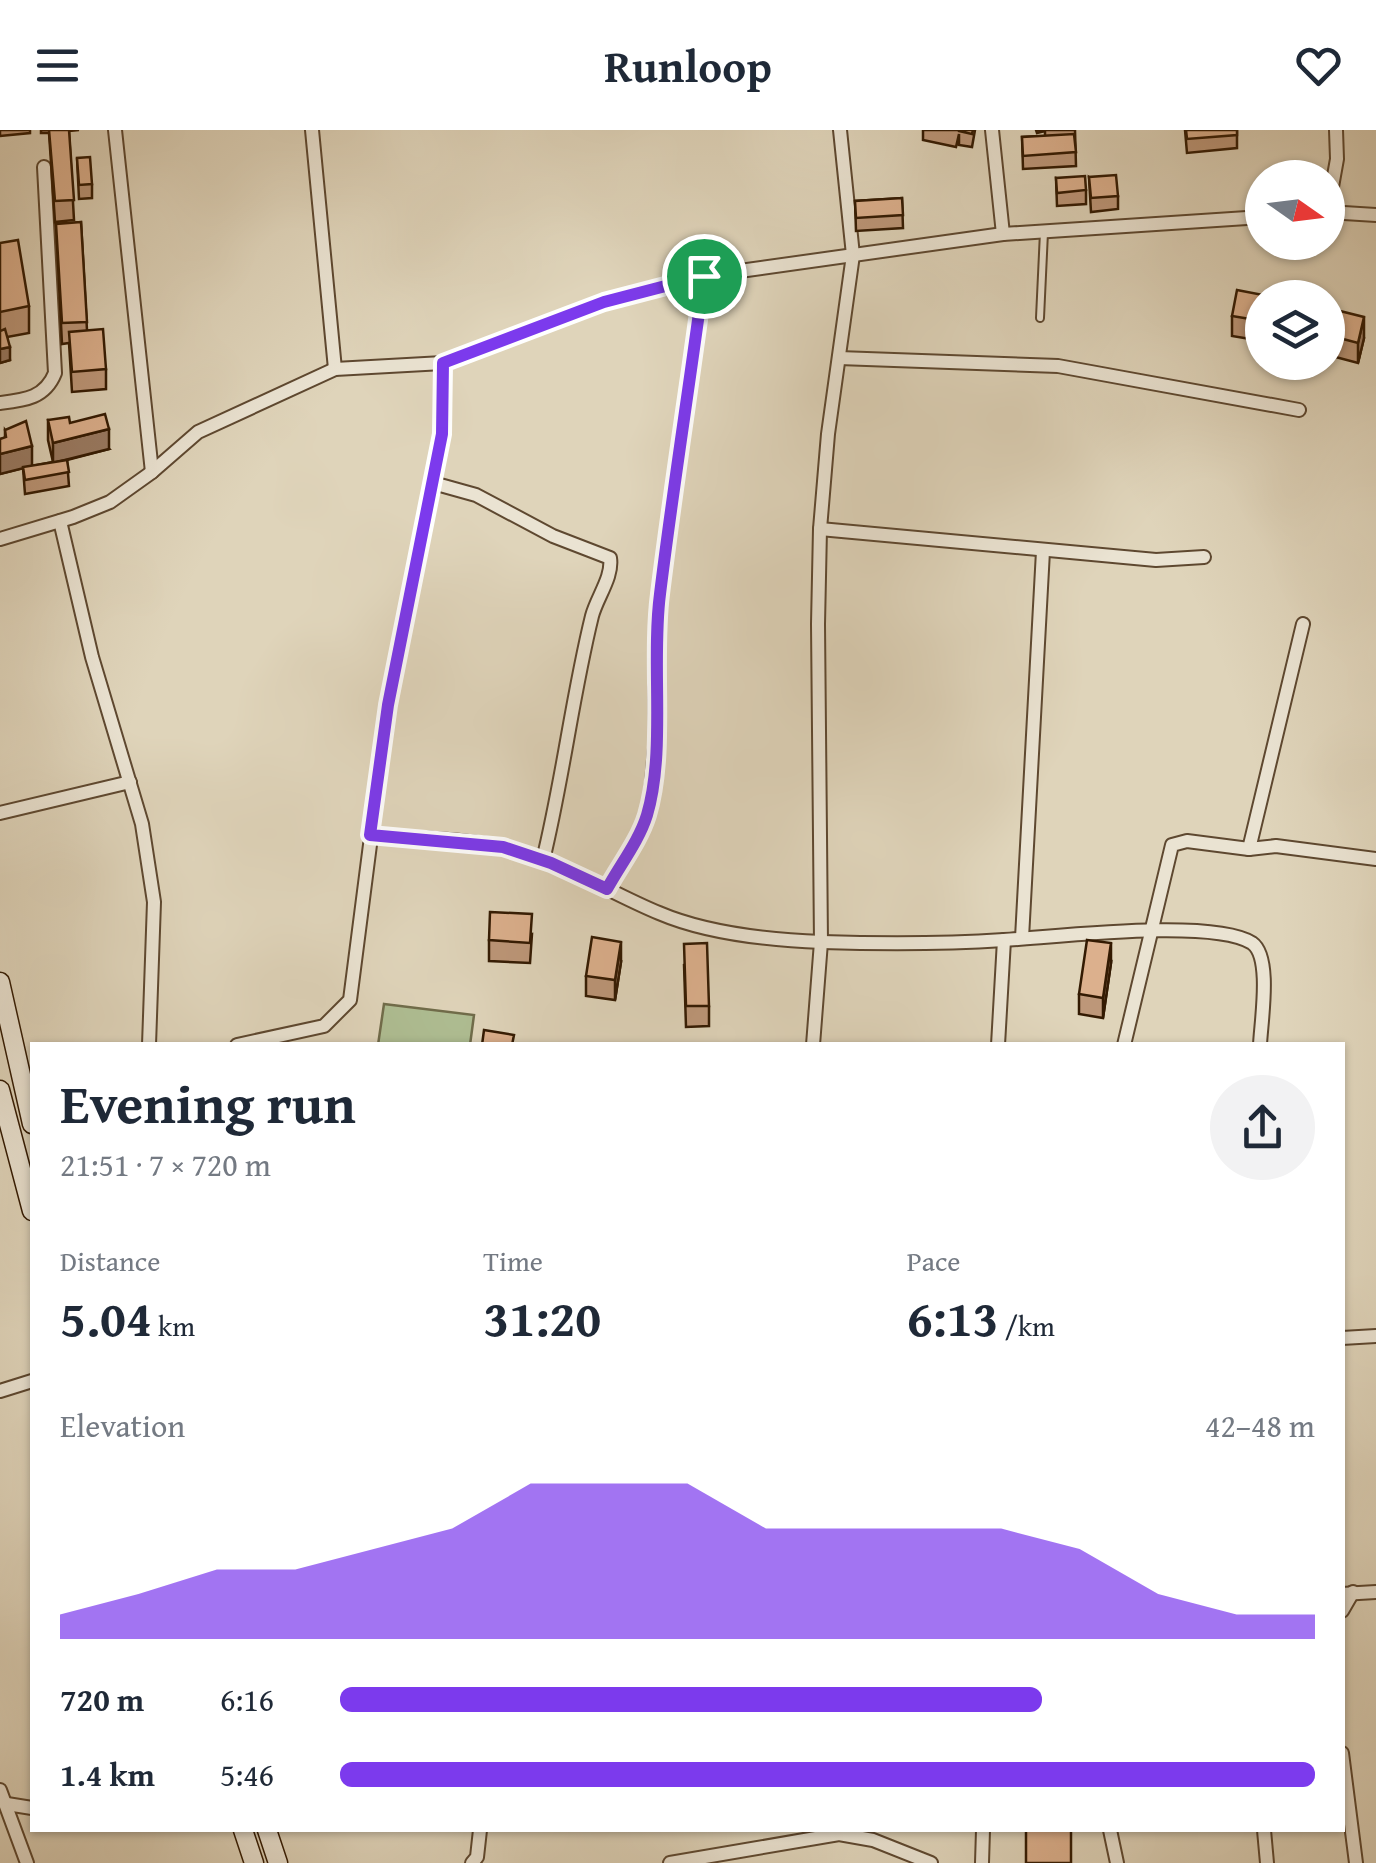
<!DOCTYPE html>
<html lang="en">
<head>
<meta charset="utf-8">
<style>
	body { margin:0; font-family:"Gentium Book Plus",serif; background:#f2f2f3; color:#1f2937; height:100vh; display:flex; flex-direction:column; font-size:38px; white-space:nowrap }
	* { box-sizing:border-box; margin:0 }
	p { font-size:32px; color:#747a83 }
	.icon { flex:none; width:55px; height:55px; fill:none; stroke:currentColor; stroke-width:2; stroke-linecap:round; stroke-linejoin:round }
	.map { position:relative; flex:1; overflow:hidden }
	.drawer { position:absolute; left:30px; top:912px; width:1315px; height:790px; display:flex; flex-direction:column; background:#fff; border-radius:0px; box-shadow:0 2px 8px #0004 }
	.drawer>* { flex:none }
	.needle { width:65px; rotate:104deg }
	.buttons { position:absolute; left:1245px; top:30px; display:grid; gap:20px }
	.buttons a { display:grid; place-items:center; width:100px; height:100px; border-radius:50%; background:#fff; box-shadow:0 2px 8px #0004; font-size:50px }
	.pin { position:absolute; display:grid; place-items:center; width:85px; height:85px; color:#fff; margin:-42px; border:5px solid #fff; border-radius:50%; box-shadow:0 2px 10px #0007 }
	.round { display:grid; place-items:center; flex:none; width:105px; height:105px; border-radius:52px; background:#f2f2f3 }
	.summary { display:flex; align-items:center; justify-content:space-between; height:170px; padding:0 30px }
	h1 { font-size:55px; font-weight:700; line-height:75px }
	.stats { display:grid; grid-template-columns:repeat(3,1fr); gap:15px; height:170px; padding:10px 30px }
	.stats div { display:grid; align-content:center }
	.stats b { font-size:50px; font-weight:700 }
	.stats small { font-size:28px; font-weight:400 }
	.stats p { font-size:28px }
	.chart { height:280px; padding:20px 30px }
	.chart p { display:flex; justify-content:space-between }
	.chart svg { width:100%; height:180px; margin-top:10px; fill:#7c3aed; opacity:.7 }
	ul { padding:0 30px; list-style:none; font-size:32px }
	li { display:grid; grid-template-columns:160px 120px 1fr; align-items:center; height:75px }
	li i { height:25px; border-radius:12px; background:#7c3aed }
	header { display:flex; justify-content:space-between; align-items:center; height:130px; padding:0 30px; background:#fff; font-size:45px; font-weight:700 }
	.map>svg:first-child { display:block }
	.garden { fill:#aebd92; stroke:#706c4a; stroke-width:2.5 }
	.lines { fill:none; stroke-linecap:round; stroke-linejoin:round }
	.lane-casing { stroke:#5e4830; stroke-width:10 }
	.street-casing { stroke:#5e4830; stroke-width:16 }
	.secondary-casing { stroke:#331a02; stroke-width:21 }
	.lane { stroke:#eae3d2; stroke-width:6 }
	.street { stroke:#eae3d2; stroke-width:12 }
	.secondary { stroke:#eae3d2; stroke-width:18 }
	.wall { fill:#bd9779; stroke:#331a02; stroke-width:2.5 }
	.shaded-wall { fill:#9a7b63; stroke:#331a02; stroke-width:2.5 }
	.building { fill:#dcb08d; stroke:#331a02; stroke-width:2.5 }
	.route-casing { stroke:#fff; stroke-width:20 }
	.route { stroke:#7c3aed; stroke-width:12 }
</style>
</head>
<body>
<header><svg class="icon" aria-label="menu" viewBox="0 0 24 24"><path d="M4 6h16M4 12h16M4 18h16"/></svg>Runloop<svg class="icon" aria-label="heart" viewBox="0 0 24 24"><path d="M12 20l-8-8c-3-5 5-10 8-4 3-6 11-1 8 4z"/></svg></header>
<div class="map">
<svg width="1376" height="1733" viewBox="0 0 1376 1733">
	<rect width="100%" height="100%" fill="#dfd4ba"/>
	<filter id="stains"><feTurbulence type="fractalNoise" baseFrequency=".002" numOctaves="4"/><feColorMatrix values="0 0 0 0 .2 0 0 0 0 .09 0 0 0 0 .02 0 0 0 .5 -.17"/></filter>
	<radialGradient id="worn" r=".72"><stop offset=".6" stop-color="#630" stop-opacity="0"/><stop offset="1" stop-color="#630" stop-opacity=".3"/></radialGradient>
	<polygon class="garden" points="384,874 474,885 470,915 378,915"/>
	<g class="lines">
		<g class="lane-casing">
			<polyline id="lane" points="1040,188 1044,102"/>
		</g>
		<g class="street-casing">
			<g id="street">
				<polyline points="115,0 152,342"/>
				<polyline points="312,0 335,239"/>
				<polyline points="992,0 1003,104"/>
				<polyline points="1328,79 1337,29 1336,0"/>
				<polyline points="1328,82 1376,85"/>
				<polyline points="839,228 1058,236 1299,280"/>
				<path d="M0,273C25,270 45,268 55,243L44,37"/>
				<path d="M433,353L476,365L553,406L610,428C613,447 597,467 592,486C572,567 563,649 543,730"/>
				<polyline points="60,391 92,527 142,694 154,772 149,915"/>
				<polyline points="820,399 1156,430 1204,427"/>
				<polyline points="0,409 73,387 110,372 152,342 198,302 335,239 443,233 604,172 704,146 1003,104 1262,87"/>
				<polyline points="0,683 130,652"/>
				<path d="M370,705C414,709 463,708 506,718C560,730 608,762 659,783C708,804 769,810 822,812C882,814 944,814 1004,810C1056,807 1212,788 1252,813C1272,827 1261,891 1260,915"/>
				<polyline points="1249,719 1303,494"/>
				<polyline points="607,759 639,703 650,675 656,607 655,556 659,467 704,146"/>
				<polyline points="1022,808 1043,421"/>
				<polyline points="237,915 324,896 350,870 388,575 442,304 443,233"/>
				<polyline points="813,915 821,812 818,494 820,399 828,304 853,125 840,0"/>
				<polyline points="998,915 1004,810"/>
				<polyline points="1124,915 1172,715 1187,711 1249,719 1276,716 1376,729"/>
				<polyline points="1342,1208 1376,1206"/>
				<polyline points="0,1261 32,1251"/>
				<polyline points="1342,1464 1376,1462"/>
				<polyline points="1342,1481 1353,1462"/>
				<polyline points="1342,1623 1356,1733"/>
				<polyline points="0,1660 27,1733"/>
				<polyline points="7,1674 32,1678"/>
				<polyline points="1110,1700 1117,1733"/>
				<polyline points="1264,1700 1267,1733"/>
				<polyline points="472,1733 477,1727 480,1700"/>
				<polyline points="670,1733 839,1704 873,1710 931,1733"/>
				<polyline points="982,1733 983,1700"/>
			</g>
		</g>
		<g class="secondary-casing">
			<g id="secondary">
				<polyline points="0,852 32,994"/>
				<polyline points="0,960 32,1081"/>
				<polyline points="243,1700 254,1733"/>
				<polyline points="267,1700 278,1733"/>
			</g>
		</g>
		<use href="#lane" class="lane"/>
		<use href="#street" class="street"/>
		<use href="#secondary" class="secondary"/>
	</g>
	<g class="wall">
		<polygon points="0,0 30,0 30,3 0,6"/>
		<polygon points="41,0 79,0 69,1 74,90 55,92 49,3 41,3"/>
		<polygon points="923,0 975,0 972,17 959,15 959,4 956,17 923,10"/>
		<polygon points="1036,0 1075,0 1076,36 1023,39 1022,7 1045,6 1045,1 1037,3"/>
		<polygon points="1185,0 1237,0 1237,18 1187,23"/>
		<polygon points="77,28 92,54 92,68 79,69"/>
		<polygon points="1089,47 1118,66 1118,79 1091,82"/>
		<polygon points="1056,48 1086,60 1086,74 1057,76"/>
		<polygon points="902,68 903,98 856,101 855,71"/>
		<polygon points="81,92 87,200 106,239 106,259 72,262 69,213 62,214 56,94"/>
		<polygon points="0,113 29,176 29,203 7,207 10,230 0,233"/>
		<polygon points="1262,168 1262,211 1232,206 1232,186"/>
		<polygon points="1328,178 1364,208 1358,233 1328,225"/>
		<polygon points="48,290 70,293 109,319 67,330 69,356 25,364 23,338 0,344 0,309 5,308 5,300 32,336 53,332 48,310"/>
		<polygon points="532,804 530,833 489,831 489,810"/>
		<polygon points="621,832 615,870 586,866 586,846"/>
		<polygon points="1111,833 1103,888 1079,884 1079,864"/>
		<polygon points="684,834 709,876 709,896 686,897"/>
	</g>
	<g class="shaded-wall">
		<polygon points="1364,187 1364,208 1358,233 1358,213"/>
		<polygon points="10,217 10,230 0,233 0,219"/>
		<polygon points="109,299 109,319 53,333 53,313"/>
		<polygon points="32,316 32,336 0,344 0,324"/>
		<polygon points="621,812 621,832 615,870 615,850"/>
		<polygon points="1111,813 1111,833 1103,888 1103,868"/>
	</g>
	<g class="building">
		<polygon points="49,0 69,0 74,70 55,71"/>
		<polygon points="959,0 973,0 972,4 959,1"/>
		<polygon points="1186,0 1237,0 1237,5 1187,9"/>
		<polygon points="1074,4 1076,22 1023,26 1022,7"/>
		<polygon points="90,27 92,54 79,55 77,28"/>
		<polygon points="1116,45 1118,66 1091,68 1089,47"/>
		<polygon points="1085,46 1086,60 1057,63 1056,48"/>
		<polygon points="902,68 903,85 856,88 855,71"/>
		<polygon points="81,92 87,192 62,193 56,94"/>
		<polygon points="18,110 29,176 0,182 0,113"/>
		<polygon points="1237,160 1279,168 1262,168 1262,191 1232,186"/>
		<polygon points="1328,178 1364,187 1358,213 1328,205"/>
		<polygon points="5,199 10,217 0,219 0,201"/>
		<polygon points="103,199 106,239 72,242 69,202"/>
		<polygon points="105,284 109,299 53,313 48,290 69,287 70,293"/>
		<polygon points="26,291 32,316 0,324 0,309 6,307 5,300"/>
		<polygon points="67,330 69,342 25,350 23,337"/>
		<polygon points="490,782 532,784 530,813 489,810"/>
		<polygon points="592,807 621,812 615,850 586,846"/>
		<polygon points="1087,810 1111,813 1103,868 1079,864"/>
		<polygon points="707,813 709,876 686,876 684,814"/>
		<polygon points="484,900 514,905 512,915 482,915"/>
		<rect x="1026" y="1700" width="45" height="33"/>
	</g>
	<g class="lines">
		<g class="route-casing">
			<path id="route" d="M704,146C690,252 673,358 660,464C651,533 666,621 647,685C639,711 620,735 607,759L551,733L503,717L370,705L388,575L442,304L443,233L604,172Z"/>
		</g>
		<use href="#route" class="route"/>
	</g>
	<rect width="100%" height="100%" filter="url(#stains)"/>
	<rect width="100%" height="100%" fill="url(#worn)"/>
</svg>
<div class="buttons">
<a><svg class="needle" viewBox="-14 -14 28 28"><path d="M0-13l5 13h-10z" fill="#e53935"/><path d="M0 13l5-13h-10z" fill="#747a83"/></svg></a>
<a><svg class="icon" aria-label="layers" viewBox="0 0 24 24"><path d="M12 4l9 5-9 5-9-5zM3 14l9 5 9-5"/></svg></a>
</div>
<div class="pin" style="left:704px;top:146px;background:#1e9e55"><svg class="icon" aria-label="arrive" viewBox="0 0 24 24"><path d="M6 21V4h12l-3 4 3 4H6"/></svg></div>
<section class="drawer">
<div class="summary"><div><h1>Evening run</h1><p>21:51 · 7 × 720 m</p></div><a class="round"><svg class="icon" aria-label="share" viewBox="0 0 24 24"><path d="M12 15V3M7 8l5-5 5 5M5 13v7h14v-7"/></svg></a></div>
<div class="stats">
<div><p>Distance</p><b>5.04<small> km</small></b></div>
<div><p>Time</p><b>31:20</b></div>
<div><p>Pace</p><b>6:13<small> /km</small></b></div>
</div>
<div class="chart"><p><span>Elevation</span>42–48 m</p>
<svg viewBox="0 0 160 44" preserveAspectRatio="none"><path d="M0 44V38L10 33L20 27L30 27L40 22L50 17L60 6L70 6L80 6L90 17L100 17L110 17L120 17L130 22L140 33L150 38L160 38V44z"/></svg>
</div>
<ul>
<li><b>720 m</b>6:16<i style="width:72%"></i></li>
<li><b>1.4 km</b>5:46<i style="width:100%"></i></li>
</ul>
</section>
</div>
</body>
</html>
